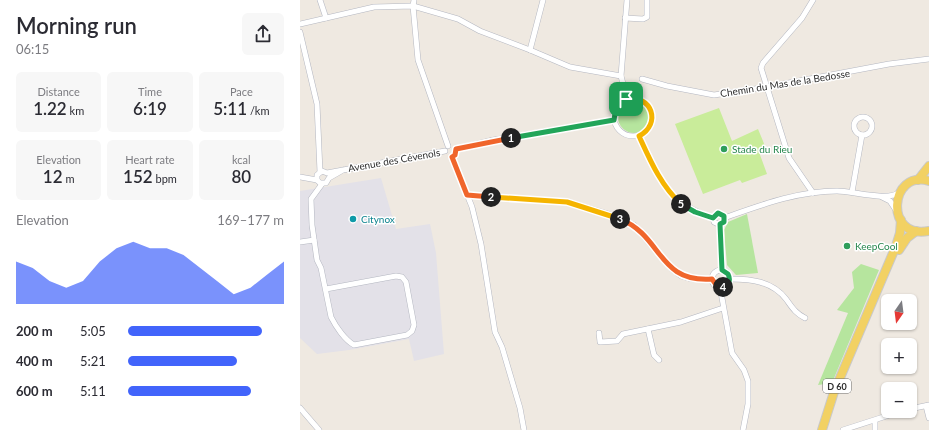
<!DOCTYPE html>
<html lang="en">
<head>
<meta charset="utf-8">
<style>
	body { margin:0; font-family:Lato,sans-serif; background:#f7f7f7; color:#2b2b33; height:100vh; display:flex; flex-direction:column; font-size:15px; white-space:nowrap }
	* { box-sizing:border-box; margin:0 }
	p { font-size:13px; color:#7c7c81 }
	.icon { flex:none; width:22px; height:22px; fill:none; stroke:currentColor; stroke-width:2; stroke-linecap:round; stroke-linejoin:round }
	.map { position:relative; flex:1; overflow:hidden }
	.drawer { display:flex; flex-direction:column; background:#fff; width:300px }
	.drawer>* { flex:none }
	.needle { width:26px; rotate:194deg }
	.tools { position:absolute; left:581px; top:294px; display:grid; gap:8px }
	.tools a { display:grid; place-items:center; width:36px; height:36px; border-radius:6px; background:#fff; box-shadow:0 1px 3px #0004; font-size:20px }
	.pin { position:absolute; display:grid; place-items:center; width:34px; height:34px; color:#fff; margin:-17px; border-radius:8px; box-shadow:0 2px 6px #0006 }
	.km { position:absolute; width:20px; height:20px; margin:-10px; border-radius:50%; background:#222; color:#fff; font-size:11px; line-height:20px; text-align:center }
	.round { display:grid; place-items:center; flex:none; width:42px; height:42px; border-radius:6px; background:#f7f7f7 }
	.overview { display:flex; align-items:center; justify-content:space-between; height:68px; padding:0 16px }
	h1 { font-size:22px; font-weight:600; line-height:30px }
	.figures { display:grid; grid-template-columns:repeat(3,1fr); gap:6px; height:68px; padding:4px 16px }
	.figures div { display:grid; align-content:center; border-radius:6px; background:#f7f7f7; text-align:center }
	.figures b { font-size:17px; font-weight:600 }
	.figures small { font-size:11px; font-weight:400 }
	.figures p { font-size:11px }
	.chart { height:112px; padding:8px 16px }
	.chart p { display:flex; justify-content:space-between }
	.chart svg { width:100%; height:72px; margin-top:4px; fill:#4264fb; opacity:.7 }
	ul { padding:0 16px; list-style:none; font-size:13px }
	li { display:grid; grid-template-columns:64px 48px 1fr; align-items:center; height:30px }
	li i { height:10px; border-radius:5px; background:#4264fb }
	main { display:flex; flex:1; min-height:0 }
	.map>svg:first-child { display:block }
	.industrial { fill:#e3e1e8 }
	.green { fill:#b6e59e }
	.pitch { fill:#c9ec9a }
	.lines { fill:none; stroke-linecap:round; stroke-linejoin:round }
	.street-casing { stroke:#b4b7c1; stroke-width:6 }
	.primary-casing { stroke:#c9c9c9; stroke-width:10 }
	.street { stroke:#fff; stroke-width:5 }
	.primary { stroke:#f2d163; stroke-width:8 }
	.split-1-casing { stroke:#fff; stroke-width:8 }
	.split-2-casing { stroke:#fff; stroke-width:8 }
	.split-3-casing { stroke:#fff; stroke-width:8 }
	.split-4-casing { stroke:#fff; stroke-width:8 }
	.split-5-casing { stroke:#fff; stroke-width:8 }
	.split-6-casing { stroke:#fff; stroke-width:8 }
	.split-1 { stroke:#22a559; stroke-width:5 }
	.split-2 { stroke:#f0652b; stroke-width:5 }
	.split-3 { stroke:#f5b400; stroke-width:5 }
	.split-4 { stroke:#f0652b; stroke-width:5 }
	.split-5 { stroke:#22a559; stroke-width:5 }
	.split-6 { stroke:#f5b400; stroke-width:5 }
	.leisure-dot { fill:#2e9e5b; stroke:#fff; stroke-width:1.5 }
	.culture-dot { fill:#0f9aa8; stroke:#fff; stroke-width:1.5 }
	.labels { text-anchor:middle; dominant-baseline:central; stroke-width:3; stroke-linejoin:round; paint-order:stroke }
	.shield { fill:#fff; stroke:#6d6d6d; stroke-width:1 }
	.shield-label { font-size:9px; font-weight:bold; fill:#2e2e2e }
	.street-label { font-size:10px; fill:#2e2e2e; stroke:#fff }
	.leisure-label { font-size:10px; fill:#27864d; stroke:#fff; text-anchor:start }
	.culture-label { font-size:10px; fill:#0d838f; stroke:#fff; text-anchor:start }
</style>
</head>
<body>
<main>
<section class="drawer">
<div class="overview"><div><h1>Morning run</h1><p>06:15</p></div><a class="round"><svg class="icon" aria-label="share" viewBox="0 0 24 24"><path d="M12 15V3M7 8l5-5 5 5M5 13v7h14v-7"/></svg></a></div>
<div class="figures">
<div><p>Distance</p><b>1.22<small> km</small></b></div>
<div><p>Time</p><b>6:19</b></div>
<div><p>Pace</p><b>5:11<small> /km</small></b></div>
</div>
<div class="figures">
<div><p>Elevation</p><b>12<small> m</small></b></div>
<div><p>Heart rate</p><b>152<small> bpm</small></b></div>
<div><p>kcal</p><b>80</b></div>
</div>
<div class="chart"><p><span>Elevation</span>169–177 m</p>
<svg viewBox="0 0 160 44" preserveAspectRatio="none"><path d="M0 44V18L10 22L20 30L30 34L40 30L50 18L60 10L70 6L80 10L90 10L100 14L110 22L120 30L130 38L140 34L150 26L160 18V44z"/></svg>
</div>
<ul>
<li><b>200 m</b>5:05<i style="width:86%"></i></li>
<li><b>400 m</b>5:21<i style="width:70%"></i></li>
<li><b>600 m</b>5:11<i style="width:79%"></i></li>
</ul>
</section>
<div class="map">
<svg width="629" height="430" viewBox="0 0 629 430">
	<rect width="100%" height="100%" fill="#efe9e1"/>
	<polygon class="industrial" points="81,178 96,229 130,224 136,253 144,354 114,361 109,339 49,350 17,354 0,338 0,191"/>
	<g class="green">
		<circle cx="334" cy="117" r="16"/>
		<polygon points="447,214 458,273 436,275 427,265 424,230 428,222"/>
		<polygon points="561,264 579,270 532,383 518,385 548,313 537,310 554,288 552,272"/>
	</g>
	<polygon class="pitch" points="419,108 432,141 458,129 465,146 459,152 467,174 442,183 440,180 403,194 375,124"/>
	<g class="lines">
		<g class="street-casing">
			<g id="street">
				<polyline points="20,0 26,18"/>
				<polyline points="114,0 113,6 118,60 148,146"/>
				<polyline points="325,18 343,19 347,17 347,0"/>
				<polyline points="0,24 74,7 113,6 158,19 180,31 230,50 270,67 321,76"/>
				<polyline points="0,32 17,104 20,172"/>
				<polyline points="230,50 243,0"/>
				<polyline points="342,79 367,86 414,95 467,87 589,64 629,59"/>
				<circle cx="333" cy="117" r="19"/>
				<polyline points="327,99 321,76 327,0"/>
				<circle cx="563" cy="126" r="9"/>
				<path d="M339,136C358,178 367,203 413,218"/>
				<polyline points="156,149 193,140 314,120"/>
				<polyline points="152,157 172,207 181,244 195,332 202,347 220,408 224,430"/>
				<polyline points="43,170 29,178 26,183 20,183 17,180 17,175 22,171 27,173 145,151"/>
				<polyline points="0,177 17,180"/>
				<path d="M22,184L11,199L12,225L17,260L21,268L31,317C36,327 45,340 54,345L107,335L112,331L114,325L106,282L102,277L96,276L26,289"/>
				<polyline points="552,192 562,135"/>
				<polyline points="513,193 489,158 461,68 463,63 502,18 513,0"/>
				<polyline points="167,195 267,202 308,214 334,225 372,269 381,276 391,279 412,279"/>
				<polyline points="582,197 590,201 596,210"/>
				<polyline points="413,218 414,222 418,224 423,223 424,218"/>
				<polyline points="413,218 418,213 421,214 424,218"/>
				<path d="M424,218C461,205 498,191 537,191C553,191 588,202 600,192"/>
				<polyline points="420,224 422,270"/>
				<polyline points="0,242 14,240"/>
				<circle cx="421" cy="279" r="9"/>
				<path d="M430,279C451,279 472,281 486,299C492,307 495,313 505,318"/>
				<polyline points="420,287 432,353 444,370 448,381 448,404 443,430"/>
				<polyline points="348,329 354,355 359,360"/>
				<polyline points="299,333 300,342 317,341 323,334 381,322 423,308"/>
				<polyline points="626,406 629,418"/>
				<polyline points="0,408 19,430"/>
				<polyline points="610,409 629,405"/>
				<polyline points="543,430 602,411"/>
				<polyline points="575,430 575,421"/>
			</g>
		</g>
		<g class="primary-casing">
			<g id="primary">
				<polyline points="618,180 629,166"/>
				<path d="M629,181C589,169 584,240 629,231"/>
				<polyline points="599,250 607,238 616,231"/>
				<polyline points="522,430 534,392 596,246 600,233 601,220"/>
			</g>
		</g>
		<use href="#street" class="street"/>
		<use href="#primary" class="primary"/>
	</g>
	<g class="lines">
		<g class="split-1-casing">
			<polyline id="split-1" points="211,138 314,120 316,107 326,99"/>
		</g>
		<g class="split-2-casing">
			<polyline id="split-2" points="191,197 167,195 152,157 155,155 156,149 211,138"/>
		</g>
		<g class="split-3-casing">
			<polyline id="split-3" points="191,197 267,202 320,219"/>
		</g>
		<g class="split-4-casing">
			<path id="split-4" d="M320,219C363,236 357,283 412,279L417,286L423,287"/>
		</g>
		<g class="split-5-casing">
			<path id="split-5" d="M381,204L395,212L413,218L418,213L424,216V222L420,224L422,270L428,274C431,280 429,285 423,287"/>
		</g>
		<g class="split-6-casing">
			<path id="split-6" d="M326,99C352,94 362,124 339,136C350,160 361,186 381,204"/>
		</g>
		<use href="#split-1" class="split-1"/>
		<use href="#split-2" class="split-2"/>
		<use href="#split-3" class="split-3"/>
		<use href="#split-4" class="split-4"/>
		<use href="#split-5" class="split-5"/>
		<use href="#split-6" class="split-6"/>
	</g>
	<g class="leisure-dot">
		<circle cx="424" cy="149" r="4"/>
		<circle cx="547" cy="246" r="4"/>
	</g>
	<circle class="culture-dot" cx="53" cy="219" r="4"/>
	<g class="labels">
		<rect class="shield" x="523" y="379" width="28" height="14" rx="3"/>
		<g class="shield-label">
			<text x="537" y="386">D 60</text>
		</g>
		<g class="street-label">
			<text transform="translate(485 83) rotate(-9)">Chemin du Mas de la Bedosse</text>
			<text transform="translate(94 160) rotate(-10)">Avenue des Cévenols</text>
		</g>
		<g class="leisure-label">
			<text x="432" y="149">Stade du Rieu</text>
			<text x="555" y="246">KeepCool</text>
		</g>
		<g class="culture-label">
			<text x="61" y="219">Citynox</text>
		</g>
	</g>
</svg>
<div class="tools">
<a><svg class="needle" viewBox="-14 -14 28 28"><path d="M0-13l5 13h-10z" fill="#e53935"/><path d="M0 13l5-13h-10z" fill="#7c7c81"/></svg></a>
<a>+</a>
<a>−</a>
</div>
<div class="pin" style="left:326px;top:99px;background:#1e9e55"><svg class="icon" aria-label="arrive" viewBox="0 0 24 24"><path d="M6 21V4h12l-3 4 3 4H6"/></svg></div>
<b class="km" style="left:211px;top:138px">1</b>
<b class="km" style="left:191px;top:197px">2</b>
<b class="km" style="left:320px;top:219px">3</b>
<b class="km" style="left:423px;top:287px">4</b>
<b class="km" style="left:381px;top:204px">5</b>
</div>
</main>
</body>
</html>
